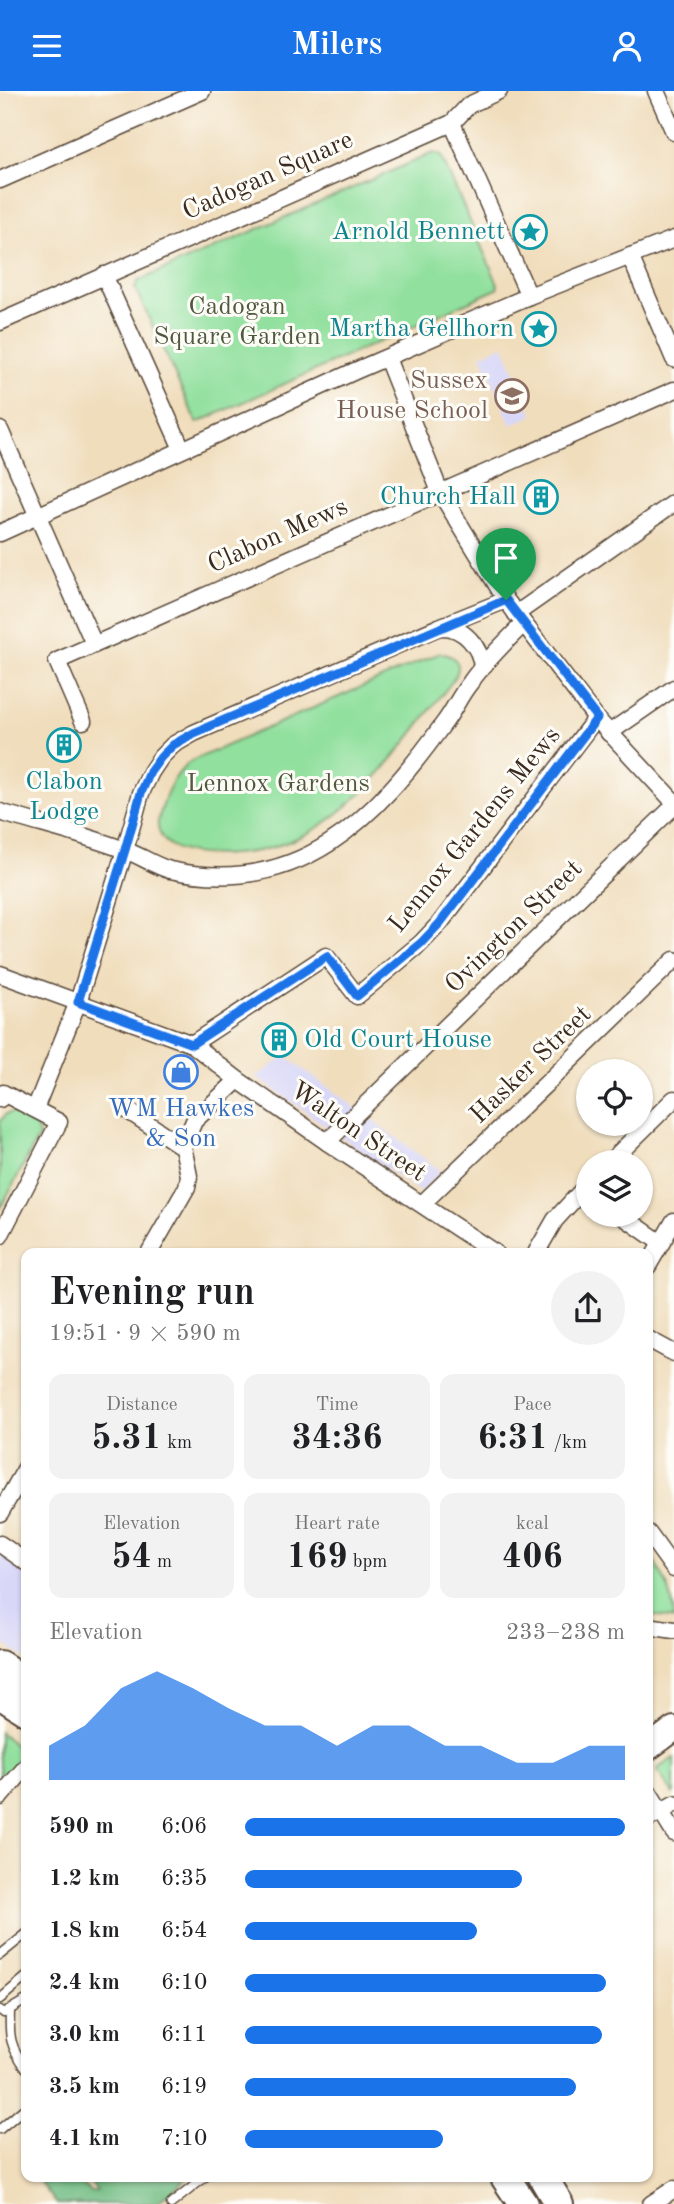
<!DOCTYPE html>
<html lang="en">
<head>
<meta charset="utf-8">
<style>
	body { margin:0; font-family:"Old Standard TT",serif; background:#f2f2f2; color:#202124; height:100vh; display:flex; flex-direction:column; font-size:26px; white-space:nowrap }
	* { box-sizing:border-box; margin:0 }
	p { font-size:23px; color:#757577 }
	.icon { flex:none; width:38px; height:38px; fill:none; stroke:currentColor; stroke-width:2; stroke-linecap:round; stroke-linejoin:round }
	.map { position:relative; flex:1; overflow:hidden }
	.drawer { position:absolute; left:21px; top:1157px; width:632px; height:934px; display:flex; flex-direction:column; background:#fff; border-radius:14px; box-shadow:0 2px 5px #0004 }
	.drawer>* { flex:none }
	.buttons { position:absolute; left:576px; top:968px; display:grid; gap:14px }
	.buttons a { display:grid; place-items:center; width:77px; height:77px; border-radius:50%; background:#fff; box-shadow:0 2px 5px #0004; font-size:35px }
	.pin { position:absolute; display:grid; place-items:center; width:60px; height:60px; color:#fff; margin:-72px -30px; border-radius:50% 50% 50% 0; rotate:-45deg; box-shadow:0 0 7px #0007 }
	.pin .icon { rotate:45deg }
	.round { display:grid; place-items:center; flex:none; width:74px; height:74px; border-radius:37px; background:#f2f2f2 }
	.summary { display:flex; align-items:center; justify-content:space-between; height:119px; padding:0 28px }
	h1 { font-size:38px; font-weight:600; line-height:52px }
	.stats { display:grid; grid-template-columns:repeat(3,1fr); gap:10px; height:119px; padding:7px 28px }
	.stats div { display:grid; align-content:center; border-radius:14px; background:#f2f2f2; text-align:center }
	.stats b { font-size:35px; font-weight:600 }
	.stats small { font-size:19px; font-weight:400 }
	.stats p { font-size:19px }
	.chart { height:196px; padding:14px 28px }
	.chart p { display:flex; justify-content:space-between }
	.chart svg { width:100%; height:126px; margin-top:7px; fill:#1a73e8; opacity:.7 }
	ul { padding:0 28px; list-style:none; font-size:23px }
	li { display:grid; grid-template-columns:112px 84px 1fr; align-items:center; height:52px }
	li i { height:18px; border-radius:9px; background:#1a73e8 }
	header { display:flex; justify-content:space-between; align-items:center; height:91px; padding:0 28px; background:#1a73e8; color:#fff; font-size:32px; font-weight:600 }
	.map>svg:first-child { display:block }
	.built { fill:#d8d7f8 }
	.green { fill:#91e09e; stroke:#66855e; stroke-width:2 }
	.forest { fill:#74be85; stroke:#587452; stroke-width:2 }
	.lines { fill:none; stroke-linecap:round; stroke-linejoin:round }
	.lane-casing { stroke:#564536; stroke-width:11 }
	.street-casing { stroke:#564536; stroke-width:19 }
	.primary-casing { stroke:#564536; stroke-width:28 }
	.highway-casing { stroke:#564536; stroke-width:32 }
	.lane { stroke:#fff; stroke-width:8 }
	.street { stroke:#fff; stroke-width:16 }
	.primary { stroke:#fff; stroke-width:24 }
	.highway { stroke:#fff; stroke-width:28 }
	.route-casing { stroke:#fff; stroke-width:14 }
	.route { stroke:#1a73e8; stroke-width:9 }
	.labels { text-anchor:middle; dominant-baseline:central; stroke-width:6; stroke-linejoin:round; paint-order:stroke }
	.street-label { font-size:26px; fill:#3b2a1e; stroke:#fdfcf7 }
	.culture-label { font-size:26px; fill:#0d838f; stroke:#fdfcf7; text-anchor:end }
	.park-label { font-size:26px; fill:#50583e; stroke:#fdfcf7 }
	.education-label { font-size:26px; fill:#785e54; stroke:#fdfcf7; text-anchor:end }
	.shop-label { font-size:26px; fill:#366cbe; stroke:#fdfcf7 }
</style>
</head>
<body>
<header><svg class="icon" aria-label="menu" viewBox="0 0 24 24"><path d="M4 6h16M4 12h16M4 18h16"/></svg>Milers<svg class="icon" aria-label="person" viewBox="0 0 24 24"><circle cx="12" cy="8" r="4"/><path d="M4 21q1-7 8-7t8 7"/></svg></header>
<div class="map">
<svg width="674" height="2113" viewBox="0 0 674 2113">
	<rect width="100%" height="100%" fill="#fdfcf7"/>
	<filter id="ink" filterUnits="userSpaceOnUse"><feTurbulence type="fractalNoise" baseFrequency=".0143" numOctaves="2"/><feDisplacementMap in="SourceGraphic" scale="14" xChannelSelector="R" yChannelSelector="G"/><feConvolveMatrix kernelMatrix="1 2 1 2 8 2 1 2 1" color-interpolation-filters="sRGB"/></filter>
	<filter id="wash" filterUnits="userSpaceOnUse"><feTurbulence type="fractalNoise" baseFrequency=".00686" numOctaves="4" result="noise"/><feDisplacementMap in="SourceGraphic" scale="28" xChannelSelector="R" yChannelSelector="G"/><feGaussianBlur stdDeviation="1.57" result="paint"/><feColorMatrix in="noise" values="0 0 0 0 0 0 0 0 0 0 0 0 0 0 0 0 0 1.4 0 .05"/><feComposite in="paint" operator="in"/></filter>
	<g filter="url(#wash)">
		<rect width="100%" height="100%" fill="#f0ddbc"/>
		<g class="built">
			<polygon points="503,254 533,324 511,334 481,264"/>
			<polygon points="285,965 441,1080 420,1101 256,986"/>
			<polygon points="0,1460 26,1478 26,1568 0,1550"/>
		</g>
		<g class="green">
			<polygon points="433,62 441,65 498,193 497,198 197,332 135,197 138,190"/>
			<path d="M440,562C460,566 463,576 451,592C409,645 369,709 308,742C294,749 278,755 263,759C237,764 162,773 158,735C157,728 161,721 163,714C168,696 176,682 191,670Z"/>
			<polygon points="14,1021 36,1035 39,1045 0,1118 0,1031 6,1023"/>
			<path d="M648,1461C662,1482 674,1502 674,1528L648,1523Z"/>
			<polygon points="0,1641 24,1662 0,1692"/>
			<polygon points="674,1667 674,1702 673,1703 658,1680 660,1676"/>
		</g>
		<polygon class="forest" points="36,2086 84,2086 82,2094 91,2101 97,2100 90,2091 95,2086 188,2086 156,2113 57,2113"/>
	</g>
	<g filter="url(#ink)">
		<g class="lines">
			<g class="lane-casing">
				<g id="lane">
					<polyline points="0,1864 26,1843"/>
					<polyline points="0,1908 26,1886"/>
					<polyline points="0,1919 4,1922 26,1909"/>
					<path d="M10,1920C9,1947 10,1955 26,1977"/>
					<polyline points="0,2038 26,2016"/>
					<polyline points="171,2113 205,2086"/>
				</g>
			</g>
			<g class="street-casing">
				<g id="street">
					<polyline points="656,0 674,41"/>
					<polyline points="452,32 529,205"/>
					<polyline points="0,89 202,0"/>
					<polyline points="630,165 674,268"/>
					<polyline points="104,184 182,358"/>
					<polyline points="0,231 452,32 469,14 499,0"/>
					<polyline points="387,267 440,401 506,509 596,627 674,711"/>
					<polyline points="0,339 94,553"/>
					<polyline points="0,442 355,280 529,205 674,148"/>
					<polyline points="516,523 674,412"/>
					<path d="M441,536C463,535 481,556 482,577"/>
					<polyline points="83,630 57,570 674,299"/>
					<polyline points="609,642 674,597"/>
					<path d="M0,721C42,734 86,744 127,760C141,765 155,775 170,779C299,807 375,728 444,632C454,619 460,604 470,592C485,570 505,552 523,533"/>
					<polyline points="0,883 192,953 238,989 327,1051 495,1162"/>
					<polyline points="192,953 326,865 357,905 421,852 440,832 596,627"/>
					<polyline points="0,1008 3,1002 59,1031 0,1145"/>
					<polyline points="35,1018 78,911 125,759 141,702 151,681 161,666 173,654 194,642 439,536 506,509"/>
					<polyline points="127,1019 183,1056"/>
					<polyline points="327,1051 674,715"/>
					<polyline points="183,1056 194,1030 238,989"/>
					<polyline points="610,1071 674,1008"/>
					<polyline points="422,1113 674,869"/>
					<polyline points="621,1124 661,1152"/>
					<polyline points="149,1162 187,1096 189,1085 183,1056"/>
					<polyline points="536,1162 555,1129 588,1093"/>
					<polyline points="648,1175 674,1130"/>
					<polyline points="648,1248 674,1262"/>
					<polyline points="0,1422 26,1377"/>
					<polyline points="648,1442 674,1478"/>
					<polyline points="0,1453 26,1471"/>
					<polyline points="648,1535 674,1539"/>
					<polyline points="648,1700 674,1742"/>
					<polyline points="0,1706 26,1676"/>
					<polyline points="648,1728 674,1713"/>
					<polyline points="651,2113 674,2098"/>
				</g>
			</g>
			<g class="primary-casing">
				<polyline id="primary" points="648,1657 674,1638"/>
			</g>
			<g class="highway-casing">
				<g id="highway">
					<polyline points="0,1574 26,1591"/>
					<polyline points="0,1603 26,1620"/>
					<polyline points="505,2086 523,2113"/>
					<polyline points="543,2086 559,2113"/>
				</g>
			</g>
			<use href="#lane" class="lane"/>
			<use href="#street" class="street"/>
			<use href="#primary" class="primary"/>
			<use href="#highway" class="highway"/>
		</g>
	</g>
	<g class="lines" filter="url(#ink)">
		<g class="route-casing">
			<polygon id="route" points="506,509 597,627 440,832 421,852 357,905 327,865 192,953 78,911 125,759 141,702 150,681 161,666 173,654 194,642"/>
		</g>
		<use href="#route" class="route"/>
	</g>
	<defs>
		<g id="sight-ring" transform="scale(1.75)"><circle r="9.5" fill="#fdfcf7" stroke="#0f9aa8" stroke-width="1.5"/><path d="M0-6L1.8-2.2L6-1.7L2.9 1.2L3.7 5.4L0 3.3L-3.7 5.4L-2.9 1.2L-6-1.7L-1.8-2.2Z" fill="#0f9aa8"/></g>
		<g id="school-ring" transform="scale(1.75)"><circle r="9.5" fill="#fdfcf7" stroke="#8d6e63" stroke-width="1.5"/><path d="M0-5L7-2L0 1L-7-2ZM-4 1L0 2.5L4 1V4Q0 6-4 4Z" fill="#8d6e63"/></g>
		<g id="building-ring" transform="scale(1.75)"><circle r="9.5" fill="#fdfcf7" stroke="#0f9aa8" stroke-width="1.5"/><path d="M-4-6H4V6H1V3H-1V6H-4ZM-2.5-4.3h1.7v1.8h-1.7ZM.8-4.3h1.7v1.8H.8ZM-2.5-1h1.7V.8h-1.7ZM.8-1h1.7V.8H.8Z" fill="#0f9aa8"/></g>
		<g id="shop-ring" transform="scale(1.75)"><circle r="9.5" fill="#fdfcf7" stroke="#3f7fe0" stroke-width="1.5"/><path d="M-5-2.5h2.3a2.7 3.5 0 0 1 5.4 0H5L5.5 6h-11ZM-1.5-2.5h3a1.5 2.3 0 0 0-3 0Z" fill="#3f7fe0"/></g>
	</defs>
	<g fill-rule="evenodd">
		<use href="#sight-ring" x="530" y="141"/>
		<use href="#sight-ring" x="539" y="238"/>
		<use href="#school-ring" x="512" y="305"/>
		<use href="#building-ring" x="541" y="406"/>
		<use href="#building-ring" x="64" y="654"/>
		<use href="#building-ring" x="279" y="949"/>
		<use href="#shop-ring" x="181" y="981"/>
	</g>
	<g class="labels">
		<g class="street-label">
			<text transform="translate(268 85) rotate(-24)">Cadogan Square</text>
			<text transform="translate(278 445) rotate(-24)">Clabon Mews</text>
			<text transform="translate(475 739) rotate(-51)">Lennox Gardens Mews</text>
			<text transform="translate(514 836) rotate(-44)">Ovington Street</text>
			<text transform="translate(531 974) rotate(-44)">Hasker Street</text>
			<text transform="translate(358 1041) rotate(34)">Walton Street</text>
		</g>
		<g class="culture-label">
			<text x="505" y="141">Arnold Bennett</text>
			<text x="514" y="238">Martha Gellhorn</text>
			<text x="516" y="406">Church Hall</text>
			<text x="64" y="691" text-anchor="middle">Clabon<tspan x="64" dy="30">Lodge</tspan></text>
			<text x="304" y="949" text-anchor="start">Old Court House</text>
		</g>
		<g class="park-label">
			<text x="237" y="216">Cadogan<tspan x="237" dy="30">Square Garden</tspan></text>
			<text x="278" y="693">Lennox Gardens</text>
		</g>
		<g class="education-label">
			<text x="488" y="290">Sussex<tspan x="488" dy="30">House School</tspan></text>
		</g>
		<g class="shop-label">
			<text x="181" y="1018">WM Hawkes<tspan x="181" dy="30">&amp; Son</tspan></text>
		</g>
	</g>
</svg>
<div class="buttons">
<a><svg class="icon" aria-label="locate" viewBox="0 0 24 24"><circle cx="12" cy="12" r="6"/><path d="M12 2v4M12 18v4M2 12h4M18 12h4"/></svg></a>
<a><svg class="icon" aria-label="layers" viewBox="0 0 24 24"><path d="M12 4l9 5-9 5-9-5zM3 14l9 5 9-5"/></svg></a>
</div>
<div class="pin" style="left:506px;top:509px;background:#1e9e55"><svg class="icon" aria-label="arrive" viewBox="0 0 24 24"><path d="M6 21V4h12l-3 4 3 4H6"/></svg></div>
<section class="drawer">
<div class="summary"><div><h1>Evening run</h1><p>19:51 · 9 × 590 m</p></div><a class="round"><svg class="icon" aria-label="share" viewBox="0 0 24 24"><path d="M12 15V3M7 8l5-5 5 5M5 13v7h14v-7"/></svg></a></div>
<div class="stats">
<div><p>Distance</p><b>5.31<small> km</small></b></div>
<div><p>Time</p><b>34:36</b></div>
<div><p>Pace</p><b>6:31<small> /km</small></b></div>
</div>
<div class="stats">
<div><p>Elevation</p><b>54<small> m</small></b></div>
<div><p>Heart rate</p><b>169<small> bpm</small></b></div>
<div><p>kcal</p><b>406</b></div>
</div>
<div class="chart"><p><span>Elevation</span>233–238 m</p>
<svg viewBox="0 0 160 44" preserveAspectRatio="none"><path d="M0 44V32L10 25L20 12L30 6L40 12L50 19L60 25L70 25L80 32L90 25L100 25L110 32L120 32L130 38L140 38L150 32L160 32V44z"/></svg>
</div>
<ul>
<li><b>590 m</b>6:06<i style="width:100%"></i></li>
<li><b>1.2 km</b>6:35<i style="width:73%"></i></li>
<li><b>1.8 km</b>6:54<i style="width:61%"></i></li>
<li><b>2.4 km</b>6:10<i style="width:95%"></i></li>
<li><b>3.0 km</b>6:11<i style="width:94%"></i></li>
<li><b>3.5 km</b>6:19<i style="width:87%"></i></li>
<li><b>4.1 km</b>7:10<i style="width:52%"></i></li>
</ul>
</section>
</div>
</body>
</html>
